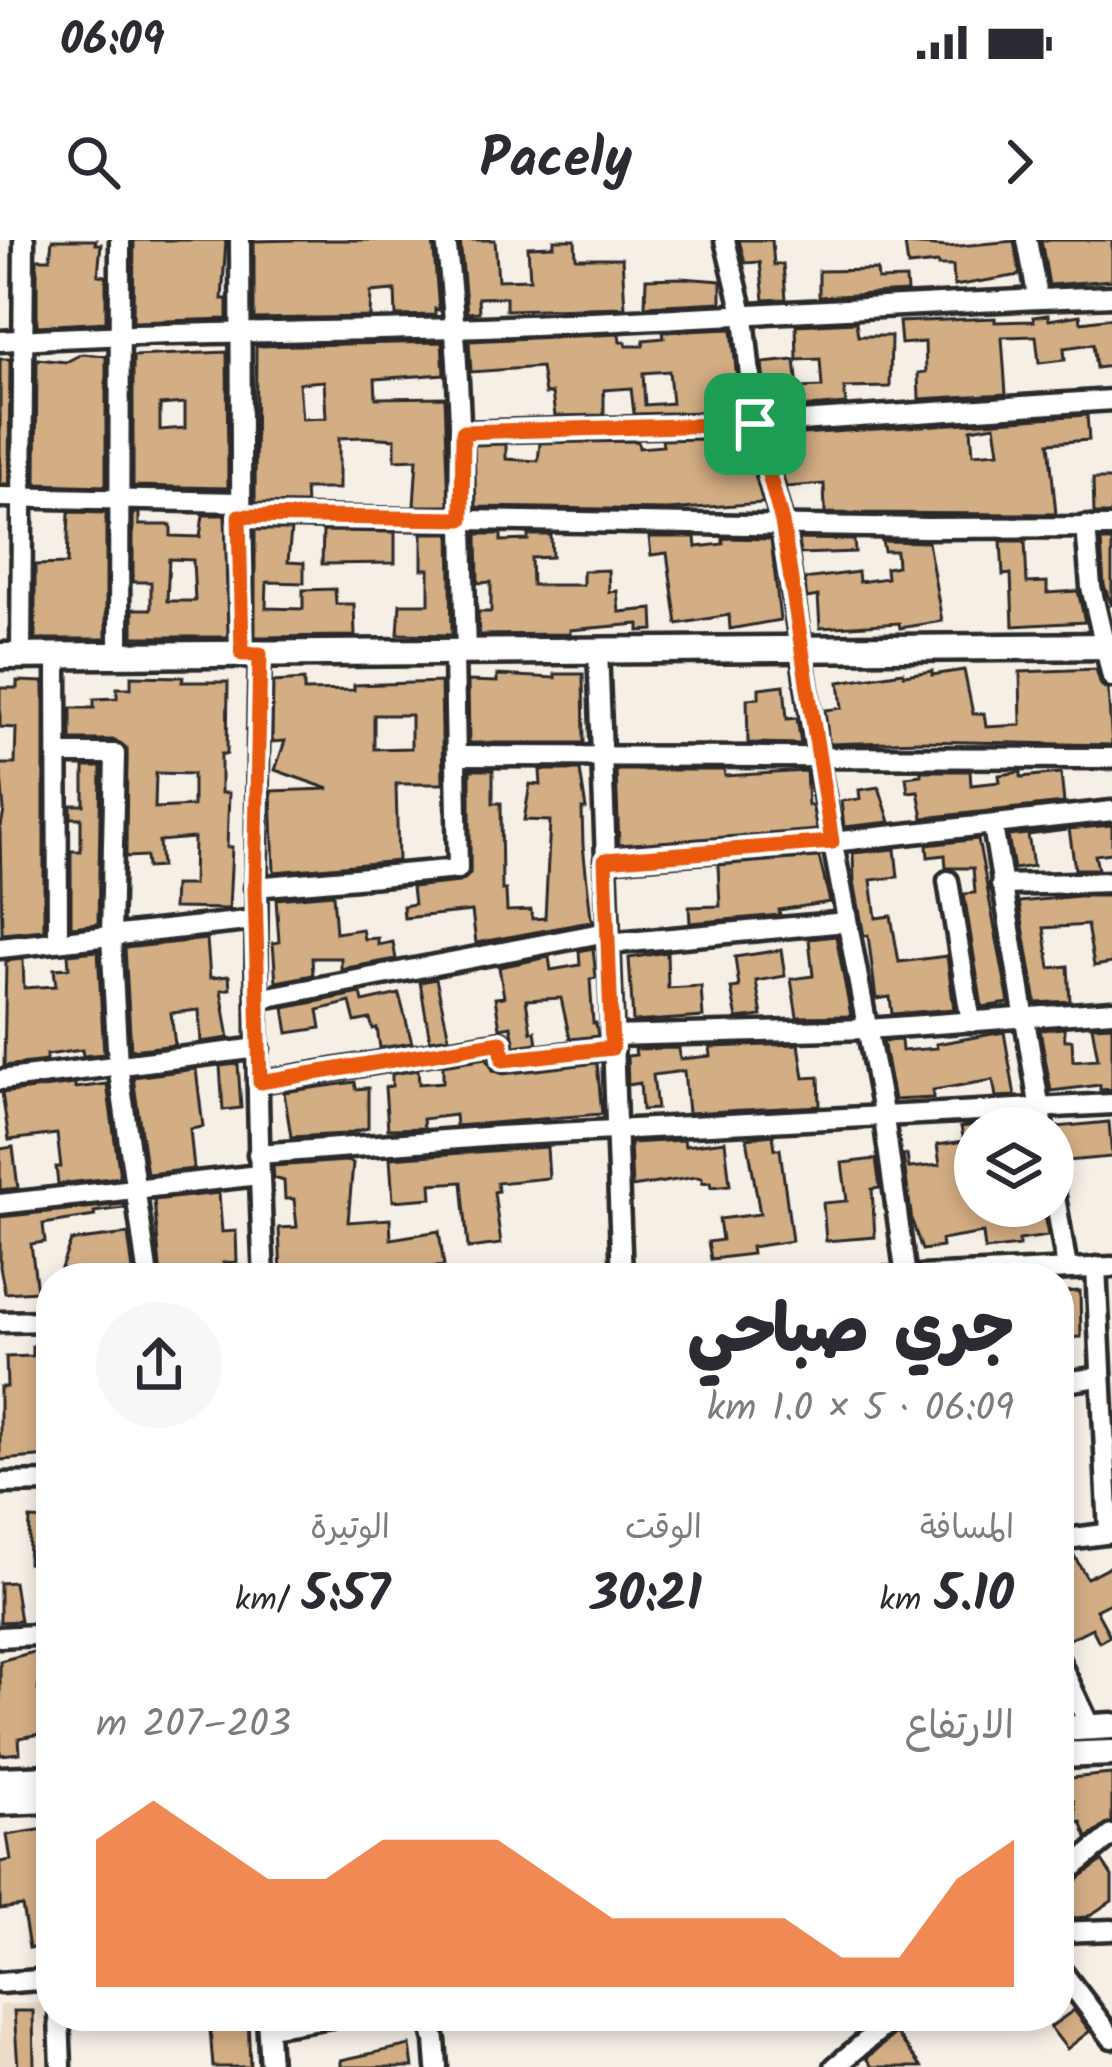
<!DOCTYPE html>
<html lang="ar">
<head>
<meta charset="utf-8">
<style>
	body { margin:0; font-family:Kalam,"Playpen Sans Arabic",sans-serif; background:#f7f7f7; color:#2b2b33; direction:rtl; height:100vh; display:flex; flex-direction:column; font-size:45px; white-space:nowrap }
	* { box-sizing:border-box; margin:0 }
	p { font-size:39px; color:#7c7c81 }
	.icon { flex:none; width:66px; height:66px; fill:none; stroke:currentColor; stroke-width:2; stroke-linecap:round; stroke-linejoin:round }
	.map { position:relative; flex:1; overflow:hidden; direction:ltr }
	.panel { position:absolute; left:36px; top:1023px; width:1038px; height:768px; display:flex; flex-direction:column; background:#fff; border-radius:48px; box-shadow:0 6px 18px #0003; direction:rtl }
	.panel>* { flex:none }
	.fabs { position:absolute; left:954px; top:867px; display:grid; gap:24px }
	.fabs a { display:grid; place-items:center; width:120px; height:120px; border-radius:50%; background:#fff; box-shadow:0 6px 18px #0003; font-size:60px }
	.pin { position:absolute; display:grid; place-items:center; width:102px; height:102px; color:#fff; margin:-51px; border-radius:24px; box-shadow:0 6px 18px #0006 }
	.round { display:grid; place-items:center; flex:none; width:126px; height:126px; border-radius:63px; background:#f7f7f7 }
	.headline { display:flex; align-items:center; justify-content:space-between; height:204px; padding:0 60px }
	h1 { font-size:66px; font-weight:800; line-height:90px }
	.stats { display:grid; grid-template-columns:repeat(3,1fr); gap:18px; height:204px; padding:12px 60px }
	.stats div { display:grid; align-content:center }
	.stats b { font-size:51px; font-weight:800 }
	.stats small { font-size:33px; font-weight:400 }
	.stats p { font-size:33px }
	.chart { height:336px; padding:24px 60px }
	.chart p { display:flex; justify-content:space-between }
	.chart svg { width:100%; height:216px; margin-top:12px; fill:#ea580c; opacity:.7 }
	.status { display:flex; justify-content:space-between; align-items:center; height:84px; padding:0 60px; background:#fff; direction:ltr }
	.status svg { height:33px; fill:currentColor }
	header { display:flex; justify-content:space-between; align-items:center; height:156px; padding:0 60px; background:#fff; font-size:54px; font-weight:800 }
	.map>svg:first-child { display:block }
	.built { fill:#ecdbc9 }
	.building { fill:#d3ad84; stroke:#2b2b2b; stroke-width:3; fill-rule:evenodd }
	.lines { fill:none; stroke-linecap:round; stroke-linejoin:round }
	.minor-casing { stroke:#2b2b2b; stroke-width:27 }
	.tertiary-casing { stroke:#2b2b2b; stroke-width:33 }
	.minor { stroke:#fff; stroke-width:18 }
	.tertiary { stroke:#fff; stroke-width:24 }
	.route-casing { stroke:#fff; stroke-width:24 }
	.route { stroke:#ea580c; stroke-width:15 }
</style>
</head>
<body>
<div class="status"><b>06:09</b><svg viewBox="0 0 49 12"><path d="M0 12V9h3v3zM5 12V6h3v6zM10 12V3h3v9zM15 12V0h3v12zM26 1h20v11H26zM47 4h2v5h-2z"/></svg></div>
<header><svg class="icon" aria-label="forward" viewBox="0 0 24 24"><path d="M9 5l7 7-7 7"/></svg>Pacely<svg class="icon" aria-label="search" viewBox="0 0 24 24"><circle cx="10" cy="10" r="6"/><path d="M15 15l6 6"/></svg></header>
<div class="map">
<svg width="1112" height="1827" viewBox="0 0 1112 1827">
	<rect width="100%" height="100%" fill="#f6efe6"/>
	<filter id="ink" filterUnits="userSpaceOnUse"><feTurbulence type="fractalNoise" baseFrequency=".00833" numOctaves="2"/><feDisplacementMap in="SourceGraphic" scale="24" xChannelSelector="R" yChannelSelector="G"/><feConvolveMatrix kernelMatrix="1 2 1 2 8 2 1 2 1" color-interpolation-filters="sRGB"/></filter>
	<g filter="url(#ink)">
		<polygon class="built" points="44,1763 47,1827 0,1827 0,1765"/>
		<g class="building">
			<polygon points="52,0 96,0 95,4 101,4 98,35 106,36 106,82 37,86 37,19 50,19"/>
			<polygon points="134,0 226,0 222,59 227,59 227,79 133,82"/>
			<polygon points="296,0 433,0 439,70 435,69 435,75 396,76 395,50 371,52 370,77 254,79 254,1"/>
			<polygon points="460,0 495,0 498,40 530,39 528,7 554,6 554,0 575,0 576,18 622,18 625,67 506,70 506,57 478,58 479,72 467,73"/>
			<polygon points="739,0 772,0 774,25 783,24 786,59 764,60 760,22 745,23"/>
			<polygon points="1041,0 1112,0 1112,40 1049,45"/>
			<polygon points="1014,1 1020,35 954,46 953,26 938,26 938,23 908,26 905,4 948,7"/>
			<polygon points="877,30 878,40 906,39 907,52 819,57 819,31"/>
			<polygon points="681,38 721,41 721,62 645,66 646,39"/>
			<polygon points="1048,75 1049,80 1080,75 1081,82 1112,78 1112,126 1096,128 1093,104 1064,108 1065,120 1039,123 1036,96 1002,97 1006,154 919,159 918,133 926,132 925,102 901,104 899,82 995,78 995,82 1034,81 1033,77"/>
			<polygon points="856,82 858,96 891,96 890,147 844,148 846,164 767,170 762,123 795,120 798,148 822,147 820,119 797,120 796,85"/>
			<path d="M732,89L740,171L634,174L631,148L604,150V175L555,176L552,153L545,154L541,127L471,132L469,101L619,94L620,102H626V106H643L644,100L664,98L663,92ZM669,131L672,163L645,165L643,133Z"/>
			<path d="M442,102L444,134L375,139L376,158L445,157L449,266H414L417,219L395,220V199L363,197L339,198V249H305L306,264L255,263L256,106ZM324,141L326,178L302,179L299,143Z"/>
			<path d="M227,112L228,248L133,246V116ZM185,163V188L160,190V165Z"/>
			<polygon points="82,114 106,116 106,246 36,244 37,119 66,122"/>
			<polygon points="0,119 10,119 9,244 0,244"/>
			<path d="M1087,175L1089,200L1049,203L1056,274L825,273L824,244L786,247L772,196ZM995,185L999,212L973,214L971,189Z"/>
			<polygon points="745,198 763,263 668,270 476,267 474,205 506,204 506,219 538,221 540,203 638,201 639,208 663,206 662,200"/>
			<polygon points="1093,239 1112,239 1112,274 1094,274"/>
			<polygon points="69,272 106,273 106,399 35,399 35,325 67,324"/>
			<path d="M133,273H139V285H171V296L200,297L203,275H225L228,397H133V369H151V342H133ZM169,319L193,320L195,361H167Z"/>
			<polygon points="255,290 291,290 288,322 304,323 304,343 267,342 266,368 303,369 303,350 335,349 336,364 354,364 355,396 255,397"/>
			<polygon points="323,291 395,292 395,323 322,324"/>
			<polygon points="422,293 450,293 452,395 398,394 400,364 429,364 429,329 422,329"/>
			<polygon points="477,294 501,294 501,301 528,300 528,295 551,295 552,317 531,318 532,345 583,345 583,331 608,330 609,352 617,351 619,372 653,369 654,390 639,391 639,384 570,390 570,394 479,395 478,372 491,372 491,342 478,343"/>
			<polygon points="649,297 695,297 696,307 723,304 723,298 771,299 780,380 730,389 729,375 677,384 667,313 651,315"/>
			<polygon points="798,299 854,300 855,312 800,314"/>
			<polygon points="882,301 928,302 942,381 900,388 899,383 820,388 818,356 807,358 804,339 858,332 859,342 887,338 886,328 897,326 896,311 884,311"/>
			<polygon points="1001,301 1025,301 1027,343 1047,342 1047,353 1078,351 1085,382 1013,386 1011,334 1003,335"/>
			<polygon points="1101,301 1112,301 1112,366 1104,345"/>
			<polygon points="1096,429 1101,445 1108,450 1112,505 920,501 829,504 825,470 842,468 839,442 903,432 904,435 932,431 932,435 964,430 973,474 984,473 986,487 1021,485 1020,432"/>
			<polygon points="555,434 583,434 584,503 469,503 468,441 497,442 497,435 555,438"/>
			<path d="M131,436L183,437L182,442H228L227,514H221V553H229L227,607H232L229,669L173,668L174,645H193L194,598L159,601L161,627L147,628L146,616L126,617L127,509L115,500H71V468H94V459L117,458V448H131ZM156,533L193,534V566L155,568Z"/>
			<path d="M304,440V451L354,450V445L441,442L443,544H396L398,621L274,632L271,551L329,549L275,530L285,501L272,502L273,442ZM374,475H411V508L374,509Z"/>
			<polygon points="17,441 44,442 44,690 2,694 0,591 4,571 0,524 15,524 16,488 0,487 0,448 17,448"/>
			<polygon points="784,445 787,479 797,478 801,504 748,503 747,459 759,458 759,448"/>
			<polygon points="84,527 101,527 98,684 71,687 71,611 81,611 81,578 71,578 71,565 84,565"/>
			<polygon points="470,530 493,530 493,563 501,563 502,650 506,650 507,671 531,670 532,679 545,678 550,581 524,580 530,544 541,545 540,530 580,530 586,569 582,569 583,605 591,678 595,681 476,703 472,671 404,678 403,666 414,664 412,647 459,642 470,634"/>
			<polygon points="616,530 724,530 725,536 806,531 808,565 812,565 817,590 619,605"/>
			<polygon points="921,531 970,531 971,545 1000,542 999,535 1021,532 1021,537 1061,533 1064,563 923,578 918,551 908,552 906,537 921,535"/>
			<polygon points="879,547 890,582 844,587 841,561 860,559 859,550"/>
			<polygon points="1112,585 1112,613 1095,615 1098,629 1075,629 1069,589"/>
			<polygon points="1067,590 1028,595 1033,626 1014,629 1008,596"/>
			<polygon points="978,599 1009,763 982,767 964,654 975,653 973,628 946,628 945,615 928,617 927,605"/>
			<polygon points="895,609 898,637 871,640 876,678 891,676 899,722 947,716 954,769 892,774 890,757 876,759 868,695 864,696 854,641 853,613"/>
			<polygon points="819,617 830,662 779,670 780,675 690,683 689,667 720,666 718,625"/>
			<polygon points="333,654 336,693 362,689 364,699 378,698 378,705 393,702 396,719 341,729 341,718 312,718 313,735 276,742 273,703 279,702 276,659"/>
			<polygon points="1078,656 1110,656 1112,723 1094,726 1087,685 1044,688 1050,728 1068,726 1070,761 1036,763 1019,662"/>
			<polygon points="836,696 851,776 797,777 791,739 813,736 809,699"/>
			<polygon points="207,699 210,738 229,736 230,749 221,750 229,798 201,802 199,770 171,773 175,805 131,810 125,708"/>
			<polygon points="593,708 596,738 590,739 593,783 596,783 598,796 570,799 561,758 526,760 531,792 535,791 537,803 515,806 511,786 500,788 495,758 504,757 499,727 549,717 551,730 580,725 579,711"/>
			<polygon points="781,710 785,736 756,741 762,776 737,779 731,748 739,747 735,717"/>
			<polygon points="98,711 104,814 83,816 82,810 46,815 46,821 4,826 6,721 23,719 24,748 56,746 54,729 69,728 68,714"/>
			<polygon points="667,712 668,748 701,746 703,777 633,782 629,718"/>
			<polygon points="436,739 449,797 430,800 420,742"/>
			<polygon points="361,753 363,762 399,754 412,803 380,808 377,788 373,789 370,779 355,782 350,762 318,770 321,788 288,793 284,768"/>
			<polygon points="1112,785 1112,849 1100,850 1100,845 1051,851 1040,790 1064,788 1065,800 1072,800 1073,821 1098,819 1092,786"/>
			<polygon points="1004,792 1015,856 996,857 993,840 933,850 933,858 894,860 883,801 901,800 902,811 937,808 936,804"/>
			<polygon points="799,804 804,838 819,837 820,866 688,873 684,831 653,835 657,869 642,870 640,843 628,845 627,816 636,815 635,809 679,808 680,819 711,816 710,807"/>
			<polygon points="487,818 493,830 503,834 597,823 602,874 456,886 455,875 423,879 424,888 388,889 385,847 392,846 392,834 418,830 419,844 443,842 443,825"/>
			<polygon points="238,824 241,868 223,870 220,826"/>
			<polygon points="196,829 203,887 190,889 194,929 147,934 133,837"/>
			<polygon points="355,842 356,849 368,848 368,888 345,894 291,897 284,852"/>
			<polygon points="75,844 75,848 107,844 120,937 58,944 56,927 61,927 57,894 9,900 2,853"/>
			<polygon points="1109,882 1112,917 1055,922 1056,887"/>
			<polygon points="975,885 975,966 1043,966 1048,996 1019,1000 1019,1006 985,1010 983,993 941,1000 942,1007 922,1010 912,981 903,915 907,915 909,928 940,925 937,905 964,901 961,887"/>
			<polygon points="773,895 775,909 780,909 792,1001 751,1007 752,1014 711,1019 708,1002 722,1000 719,979 760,974 747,898"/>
			<polygon points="684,900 685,906 725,901 730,945 711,947 710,942 702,943 702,938 696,937 632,947 630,903"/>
			<polygon points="13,907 18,948 0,950 0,909"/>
			<polygon points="547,907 549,938 497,943 498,951 494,952 501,1004 468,1008 462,942 431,944 432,958 393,961 390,918"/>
			<polygon points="876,919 880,948 872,949 875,997 826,1001 823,963 847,961 842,923"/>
			<polygon points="346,921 353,923 348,982 390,979 391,999 439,991 444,1026 396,1031 396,1034 281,1036 279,988 297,987 294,959 285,959 284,941 274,938 273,926"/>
			<polygon points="219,953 222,992 236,991 237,1022 223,1023 224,1038 161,1038 154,960"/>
			<polygon points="124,964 124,968 94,972 95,976 43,984 45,1002 31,1004 37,1051 5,1053 0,1027 0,977"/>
			<polygon points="128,994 134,1038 91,1038 61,1028 71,1001"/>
			<polygon points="1080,1051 1081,1097 1059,1098 1059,1052"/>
			<polygon points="32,1106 51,1107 49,1216 0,1220 0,1147 7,1147 6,1117 32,1116"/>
			<polygon points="30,1279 51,1280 51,1324 28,1323"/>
			<polygon points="1068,1312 1072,1312 1087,1338 1112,1325 1112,1362 1096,1370 1110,1396 1099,1402 1092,1388 1066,1401 1059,1386 1059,1318 1070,1337"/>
			<polygon points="14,1342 20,1381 0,1382 0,1343"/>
			<polygon points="49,1408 51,1446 38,1448 43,1473 51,1471 51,1492 19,1498 20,1513 0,1515 0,1421"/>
			<polygon points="1112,1534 1112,1582 1087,1598 1081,1582 1077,1583 1074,1561 1068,1560 1067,1553 1061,1556 1059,1539"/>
			<polygon points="45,1589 51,1634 51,1705 29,1708 22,1666 0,1669 0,1622 11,1620 7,1595"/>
			<polygon points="1102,1621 1112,1636 1112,1661 1087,1677 1074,1678 1059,1652"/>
			<polygon points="1074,1770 1090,1791 1067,1809 1050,1787"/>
			<polygon points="14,1771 33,1771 34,1826 18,1827"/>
			<polygon points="209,1776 248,1776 250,1827 213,1827"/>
			<polygon points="896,1793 922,1827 873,1827 867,1818"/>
			<polygon points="410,1805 413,1827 341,1827 341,1820"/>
		</g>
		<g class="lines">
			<g class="minor-casing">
				<g id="minor">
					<polyline points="240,0 242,414"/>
					<path d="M446,0C463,138 462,275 466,414"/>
					<polyline points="725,0 744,77 755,184 782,282 817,518 884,878 906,1037"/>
					<polyline points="1027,0 1038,59"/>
					<path d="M0,101C161,91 322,93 483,87C693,79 902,64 1112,56"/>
					<polyline points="463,192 755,184 1112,160"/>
					<polyline points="0,257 240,262"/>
					<polyline points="239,276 927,288 1112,287"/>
					<polyline points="1086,286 1091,347 1112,437"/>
					<polyline points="598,409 622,1038"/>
					<polyline points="119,414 120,0"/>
					<path d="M260,414C255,622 254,830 264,1038"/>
					<polyline points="21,415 24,0"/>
					<polyline points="57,415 58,701"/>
					<polyline points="58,514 115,514 111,696 118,825 148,1038"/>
					<polyline points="456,516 1112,518"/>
					<polyline points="993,586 1043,888"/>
					<polyline points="605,620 832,602 1112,571"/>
					<polyline points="948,641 971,782"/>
					<polyline points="1001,645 1112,642"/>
					<polyline points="255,647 458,629 454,414"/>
					<polyline points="607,704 846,682"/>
					<polyline points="0,708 256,680"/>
					<polyline points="258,759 607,692"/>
					<polyline points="612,796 868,789 1112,771"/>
					<polyline points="0,840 259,808"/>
					<polyline points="260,842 501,802 503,821 612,808"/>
					<polyline points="258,914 498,896 1112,864"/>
					<polyline points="1053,945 1067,1028"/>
					<polyline points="0,964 259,935"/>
					<polyline points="1096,1027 1109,1293"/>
					<polyline points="879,1038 1112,1027"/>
					<polyline points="0,1082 51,1081"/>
					<polyline points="1059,1143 1099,1137"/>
					<polyline points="0,1243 51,1242"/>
					<polyline points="1059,1300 1112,1293"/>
					<polyline points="0,1397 51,1394"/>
					<polyline points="1059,1421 1090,1487"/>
					<polyline points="1059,1639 1112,1595"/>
					<polyline points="1059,1692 1112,1690"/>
					<polyline points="1059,1728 1112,1798"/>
					<polyline points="0,1743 51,1739"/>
					<polyline points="59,1776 61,1827"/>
					<polyline points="428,1776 435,1800 437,1827"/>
					<polyline points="267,1778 270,1827"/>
					<polyline points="268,1787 338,1776"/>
					<polyline points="835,1827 896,1776"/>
				</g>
			</g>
			<g class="tertiary-casing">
				<g id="tertiary">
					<polyline points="0,416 1112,406"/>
					<polyline points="1059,1489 1112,1486"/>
					<polyline points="1059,1515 1112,1513"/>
					<polyline points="0,1540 51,1538"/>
					<polyline points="0,1562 51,1560"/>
				</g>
			</g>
			<use href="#minor" class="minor"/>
			<use href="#tertiary" class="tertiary"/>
		</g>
	</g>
	<g class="lines" filter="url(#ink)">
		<g class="route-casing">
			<polygon id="route" points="755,184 782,282 832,602 605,620 612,808 503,820 501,802 260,842 255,647 260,414 242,414 239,276 462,279 463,192"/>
		</g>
		<use href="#route" class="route"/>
	</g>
</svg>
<div class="fabs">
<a><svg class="icon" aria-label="layers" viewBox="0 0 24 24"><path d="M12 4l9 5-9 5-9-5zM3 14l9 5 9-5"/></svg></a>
</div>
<div class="pin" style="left:755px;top:184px;background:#1e9e55"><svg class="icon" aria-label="arrive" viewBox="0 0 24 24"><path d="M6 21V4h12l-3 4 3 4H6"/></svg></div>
<section class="panel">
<div class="headline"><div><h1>جري صباحي</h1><p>06:09 · 5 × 1.0 km</p></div><a class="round"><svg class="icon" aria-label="share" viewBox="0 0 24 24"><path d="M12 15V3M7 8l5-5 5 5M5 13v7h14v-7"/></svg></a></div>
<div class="stats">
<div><p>المسافة</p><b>5.10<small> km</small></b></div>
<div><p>الوقت</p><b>30:21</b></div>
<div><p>الوتيرة</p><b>5:57<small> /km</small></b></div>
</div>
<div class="chart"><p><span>الارتفاع</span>203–207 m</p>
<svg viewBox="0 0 160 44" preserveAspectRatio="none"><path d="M0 44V14L10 6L20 14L30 22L40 22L50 14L60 14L70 14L80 22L90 30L100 30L110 30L120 30L130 38L140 38L150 22L160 14V44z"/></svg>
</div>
</section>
</div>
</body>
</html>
